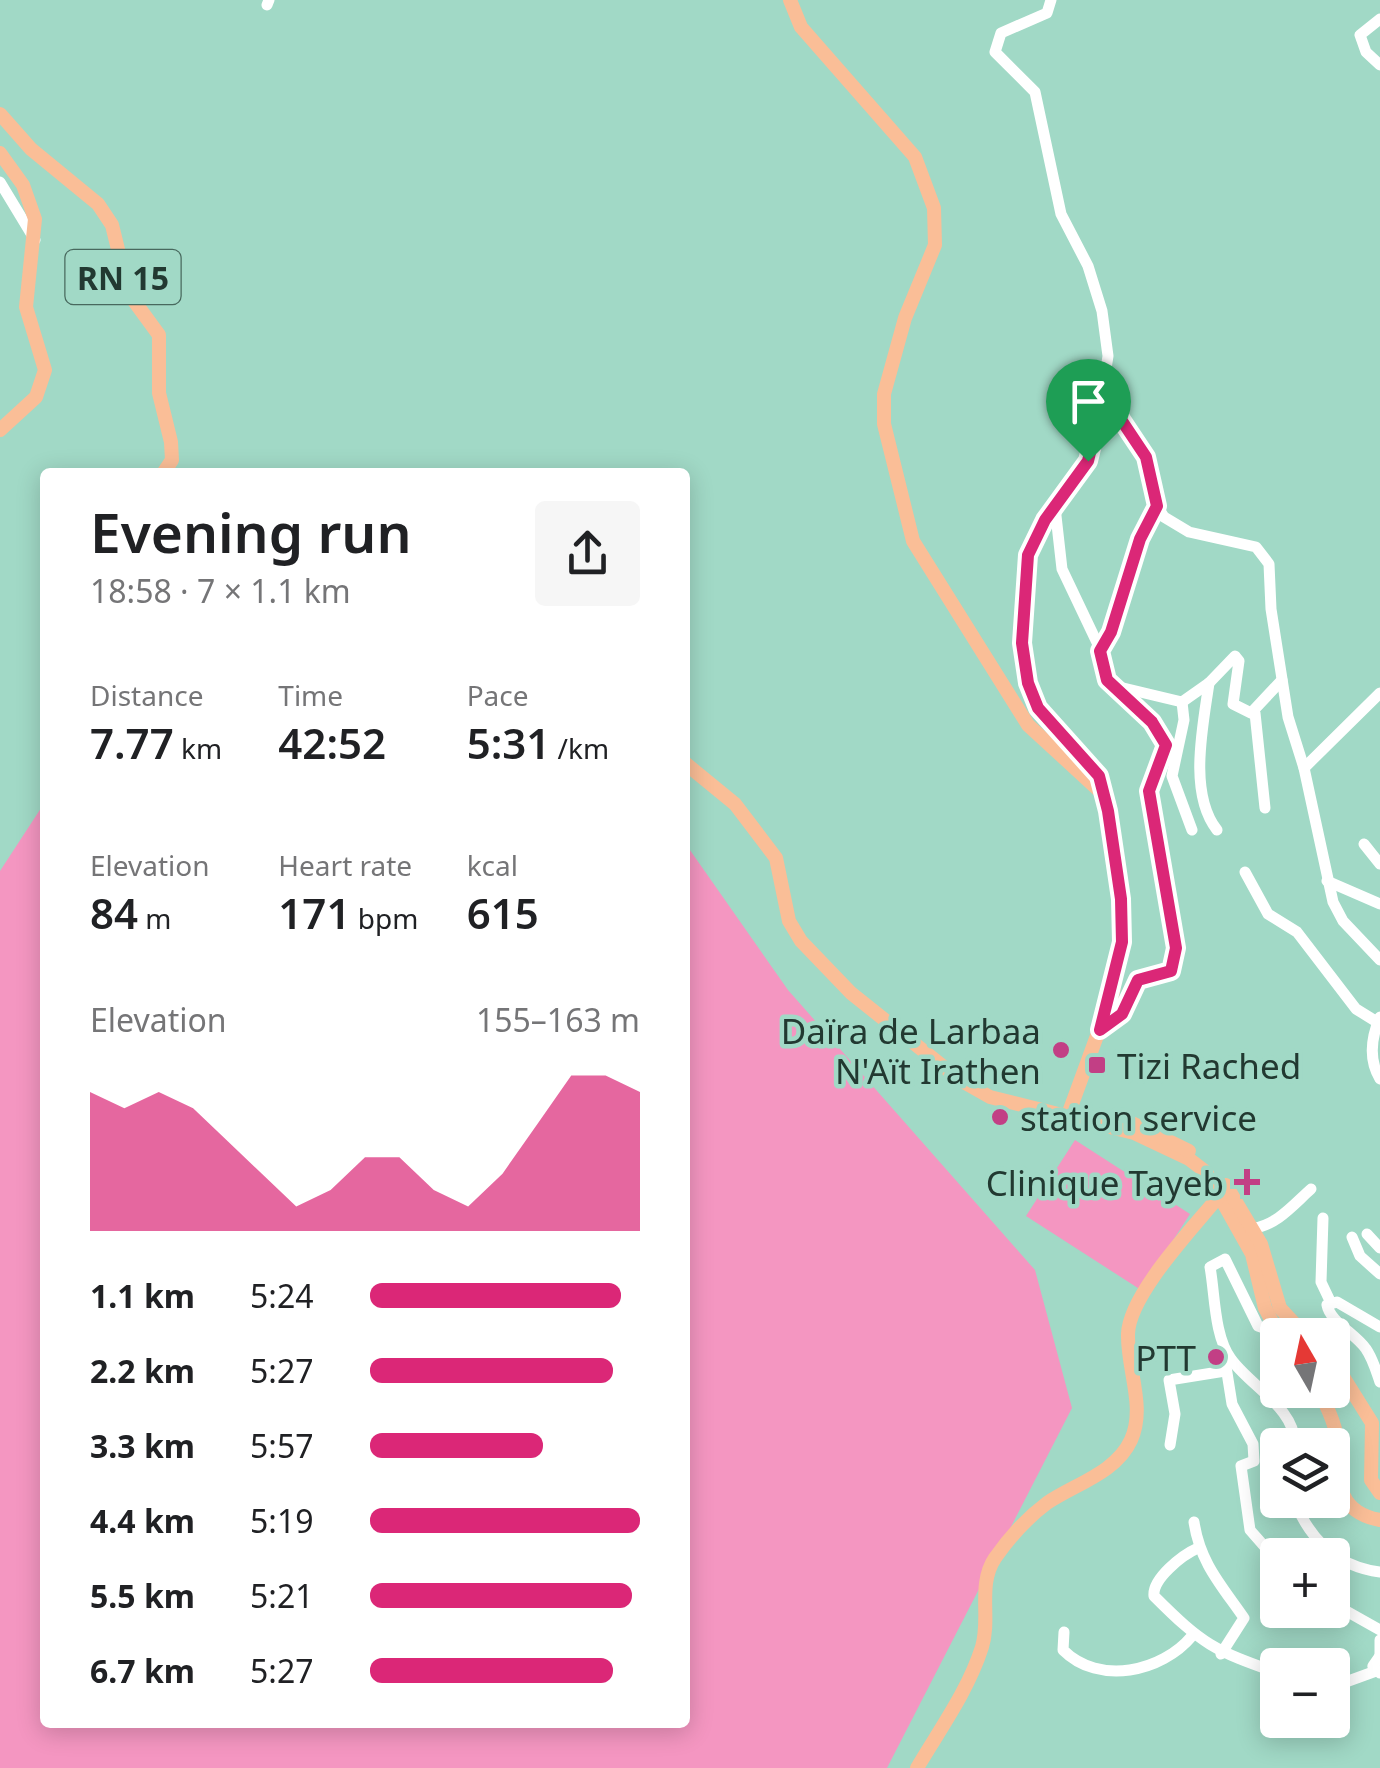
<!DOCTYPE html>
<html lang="en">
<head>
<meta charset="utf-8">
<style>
	body { margin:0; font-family:"Noto Sans",sans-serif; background:#f6f6f6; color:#202124; height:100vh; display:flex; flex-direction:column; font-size:38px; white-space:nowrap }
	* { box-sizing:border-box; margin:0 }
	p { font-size:32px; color:#757577 }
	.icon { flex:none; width:55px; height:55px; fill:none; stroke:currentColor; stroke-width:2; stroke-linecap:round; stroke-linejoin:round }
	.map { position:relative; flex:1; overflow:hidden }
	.sheet { position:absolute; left:40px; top:468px; width:650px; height:1260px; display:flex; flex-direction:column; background:#fff; border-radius:10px; box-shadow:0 5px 25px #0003 }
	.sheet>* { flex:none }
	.needle { width:65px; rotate:351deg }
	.buttons { position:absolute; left:1260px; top:1318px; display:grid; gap:20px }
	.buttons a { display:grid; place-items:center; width:90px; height:90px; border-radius:10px; background:#fff; box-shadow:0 5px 25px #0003; font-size:50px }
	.pin { position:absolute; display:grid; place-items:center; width:85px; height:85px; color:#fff; margin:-102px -42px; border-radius:50% 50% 50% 0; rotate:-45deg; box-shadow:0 0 10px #0007 }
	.pin .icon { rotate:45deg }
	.round { display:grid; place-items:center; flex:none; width:105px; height:105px; border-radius:10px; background:#f6f6f6 }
	.head { display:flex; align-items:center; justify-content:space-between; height:170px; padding:0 50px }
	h1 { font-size:55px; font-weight:600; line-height:75px }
	.metrics { display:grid; grid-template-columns:repeat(3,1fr); gap:15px; height:170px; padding:10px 50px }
	.metrics div { display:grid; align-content:center }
	.metrics b { font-size:42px; font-weight:600 }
	.metrics small { font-size:28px; font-weight:400 }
	.metrics p { font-size:28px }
	.chart { height:280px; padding:20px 50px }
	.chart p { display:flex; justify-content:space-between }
	.chart svg { width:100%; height:180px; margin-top:10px; fill:#db2777; opacity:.7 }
	ul { padding:0 50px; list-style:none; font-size:32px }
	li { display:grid; grid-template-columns:160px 120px 1fr; align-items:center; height:75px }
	li i { height:25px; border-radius:12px; background:#db2777 }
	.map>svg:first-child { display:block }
	.green { fill:#f496c1 }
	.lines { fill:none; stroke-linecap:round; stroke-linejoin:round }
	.minor { stroke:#fff; stroke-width:11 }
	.major { stroke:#fabe97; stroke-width:14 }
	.route-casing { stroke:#fff; stroke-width:20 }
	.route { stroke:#db2777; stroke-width:12 }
	.poi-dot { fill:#c23f85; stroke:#a1d9c6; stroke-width:4 }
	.labels { text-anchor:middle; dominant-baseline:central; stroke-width:9; stroke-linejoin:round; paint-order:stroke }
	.shield { fill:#a1d9c6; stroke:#48695e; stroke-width:2.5 }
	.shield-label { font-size:32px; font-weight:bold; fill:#223931 }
	.poi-label { font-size:35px; fill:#223931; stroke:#a1d9c6; text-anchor:end }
</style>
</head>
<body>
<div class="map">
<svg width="1380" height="1768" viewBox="0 0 1380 1768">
	<rect width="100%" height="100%" fill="#a1d9c6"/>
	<g class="green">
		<polygon points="45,802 45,1722 685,1722 685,843 788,990 1035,1270 1072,1408 887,1768 0,1768 0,871"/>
		<polygon points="1075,1140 1190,1214 1141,1290 1026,1216"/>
	</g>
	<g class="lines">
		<g class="minor">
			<polyline points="1051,0 1047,13 1001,33 995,52 1035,92 1061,214 1088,266 1102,311 1108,356 1096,434 1088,461 1045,520 1028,555 1022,643 1028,683 1038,708 1099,776 1103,794"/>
			<polyline points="267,5 269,0"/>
			<polyline points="1380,19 1360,35 1366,52 1380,65"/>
			<polyline points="0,182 35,240"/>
			<polyline points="1104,394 1147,457 1157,506 1164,517 1189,532 1256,547 1269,564 1271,609 1288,717 1304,768 1333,902 1343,921 1380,960"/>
			<polyline points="1055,507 1062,569 1101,651 1104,676 1152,722 1166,745 1149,791 1175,962 1171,971 1138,980 1122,1014 1100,1030"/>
			<polyline points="1101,651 1140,539 1157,506"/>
			<path d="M1209,683C1203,726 1188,793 1217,830"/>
			<polyline points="1115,686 1182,702 1209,683 1235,656 1239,661 1233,704 1251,713 1282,680"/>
			<polyline points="1182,702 1184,720 1172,776 1192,830"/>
			<polyline points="1255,713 1265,808"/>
			<polyline points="1304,768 1380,693"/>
			<polyline points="1364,844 1380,864"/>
			<polyline points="1245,872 1268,914 1297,932 1356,1009 1377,1022"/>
			<polyline points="1327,881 1380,904"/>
			<path d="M1380,1017C1371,1038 1368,1059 1380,1079"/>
			<polyline points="1323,1218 1321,1282 1331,1303"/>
			<path d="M1253,1228C1276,1226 1294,1204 1311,1189"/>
			<polyline points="1367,1234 1380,1248"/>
			<polyline points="1352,1237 1360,1256 1380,1274"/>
			<path d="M1380,1327L1337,1302L1327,1305C1330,1322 1356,1334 1366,1349C1373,1359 1376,1371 1380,1382"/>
			<path d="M1278,1333L1258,1326L1225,1259L1210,1267C1215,1294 1214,1336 1231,1359C1249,1385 1298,1410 1294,1445"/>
			<polyline points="1224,1354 1232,1404 1253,1444 1254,1461 1241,1466 1250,1530 1278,1562"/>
			<polyline points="1170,1445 1175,1414 1169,1380 1225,1371"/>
			<path d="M1294,1500C1310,1540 1338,1567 1380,1572"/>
			<path d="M1194,1522C1200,1563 1222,1586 1244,1618L1221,1654"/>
			<path d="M1198,1548C1182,1555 1152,1579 1154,1596C1203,1645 1213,1650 1278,1673"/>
			<polyline points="1332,1603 1380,1630"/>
			<path d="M1064,1632L1063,1650C1099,1686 1162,1672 1192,1636"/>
			<polyline points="1380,1656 1373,1666 1380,1673"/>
			<polyline points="1380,1656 1380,1640"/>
			<polyline points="1332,1687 1376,1671"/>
		</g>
		<g class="major">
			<polyline points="790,0 801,27 915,157 934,208 935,245 905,318 884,394 884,424 913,541 1028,725 1103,794 1108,811 1121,899 1121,942 1113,992 1068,1115"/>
			<polyline points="0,114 31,149 98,204 112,225 129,294 159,335 159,393 171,442 172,460 164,472"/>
			<polyline points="0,153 23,185 35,219 26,307 45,370 36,397 0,430"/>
			<polyline points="685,763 735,804 776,858 789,921 801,941 851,993 960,1080 990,1097 1134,1133 1189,1159 1206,1172 1252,1254 1265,1308 1279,1335"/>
			<polyline points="1132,1123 1189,1151"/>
			<polyline points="1226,1185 1261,1244 1280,1308 1305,1335"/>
			<polyline points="1332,1359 1372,1423 1371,1480 1380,1493"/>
			<path d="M1319,1390C1325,1404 1334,1419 1336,1434C1340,1473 1331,1511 1380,1520"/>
			<path d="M917,1768C940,1729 968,1691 982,1647C991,1618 977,1585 995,1558C1009,1538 1027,1518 1047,1503C1075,1484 1116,1473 1131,1440C1146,1407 1127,1369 1128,1334C1129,1293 1198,1223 1224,1190"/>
		</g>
	</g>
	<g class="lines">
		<g class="route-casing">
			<polygon id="route" points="1104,394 1146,457 1157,506 1140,539 1111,632 1100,651 1107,680 1152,722 1166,745 1149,791 1176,948 1171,971 1138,980 1122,1014 1100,1030 1122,942 1121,899 1108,811 1099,776 1038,708 1028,683 1022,643 1028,555 1045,520 1088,461"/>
		</g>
		<use href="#route" class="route"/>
	</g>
	<g class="poi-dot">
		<circle cx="1061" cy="1050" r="10"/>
		<rect x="1087" y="1055" width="20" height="20" rx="5"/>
		<circle cx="1000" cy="1117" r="10"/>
		<path d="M1242 1167h10v10h10v10h-10v10h-10v-10h-10v-10h10z"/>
		<circle cx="1216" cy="1357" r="10"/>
	</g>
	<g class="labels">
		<rect class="shield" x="65.5" y="250" width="115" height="54" rx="8"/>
		<g class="shield-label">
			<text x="123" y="277">RN 15</text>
		</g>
		<g class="poi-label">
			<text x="1041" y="1030">Daïra de Larbaa<tspan x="1041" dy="40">N'Aït Irathen</tspan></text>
			<text x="1117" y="1065" text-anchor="start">Tizi Rached</text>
			<text x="1020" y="1117" text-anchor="start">station service</text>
			<text x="1224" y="1182">Clinique Tayeb</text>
			<text x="1196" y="1357">PTT</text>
		</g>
	</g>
</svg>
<div class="buttons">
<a><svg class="needle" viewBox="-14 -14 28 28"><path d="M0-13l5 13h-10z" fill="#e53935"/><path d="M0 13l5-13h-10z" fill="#757577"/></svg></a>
<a><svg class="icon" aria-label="layers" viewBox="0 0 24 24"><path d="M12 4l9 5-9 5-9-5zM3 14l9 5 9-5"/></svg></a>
<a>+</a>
<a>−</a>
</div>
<div class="pin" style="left:1088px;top:461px;background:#1e9e55"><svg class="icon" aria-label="arrive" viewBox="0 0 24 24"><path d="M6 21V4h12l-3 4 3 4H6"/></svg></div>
<section class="sheet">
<div class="head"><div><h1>Evening run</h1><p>18:58 · 7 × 1.1 km</p></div><a class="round"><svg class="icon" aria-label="share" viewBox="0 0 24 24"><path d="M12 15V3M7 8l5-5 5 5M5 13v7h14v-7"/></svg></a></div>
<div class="metrics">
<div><p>Distance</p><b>7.77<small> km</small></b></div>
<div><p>Time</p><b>42:52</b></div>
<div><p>Pace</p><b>5:31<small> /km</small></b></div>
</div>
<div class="metrics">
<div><p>Elevation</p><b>84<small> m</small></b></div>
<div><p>Heart rate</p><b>171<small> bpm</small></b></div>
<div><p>kcal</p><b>615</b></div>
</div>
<div class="chart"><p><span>Elevation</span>155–163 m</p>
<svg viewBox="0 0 160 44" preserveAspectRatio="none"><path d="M0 44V10L10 14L20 10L30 14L40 22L50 30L60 38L70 34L80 26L90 26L100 34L110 38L120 30L130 18L140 6L150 6L160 10V44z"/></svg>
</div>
<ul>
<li><b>1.1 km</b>5:24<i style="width:93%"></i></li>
<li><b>2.2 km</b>5:27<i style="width:90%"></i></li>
<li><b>3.3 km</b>5:57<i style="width:64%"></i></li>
<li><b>4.4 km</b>5:19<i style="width:100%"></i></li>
<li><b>5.5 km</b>5:21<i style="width:97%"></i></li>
<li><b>6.7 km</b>5:27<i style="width:90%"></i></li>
</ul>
</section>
</div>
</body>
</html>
